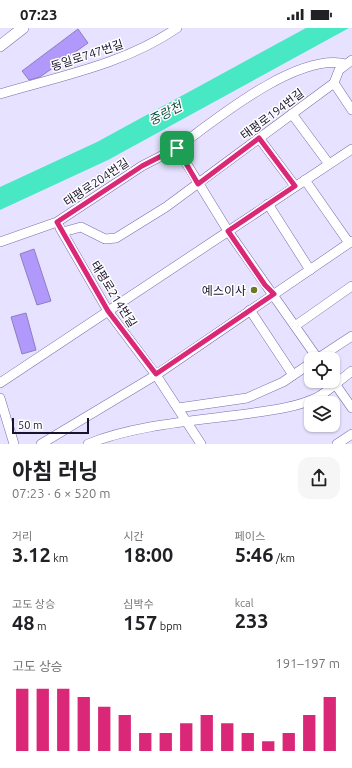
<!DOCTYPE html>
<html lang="ko">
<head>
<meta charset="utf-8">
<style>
	body { margin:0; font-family:Ubuntu,"Noto Sans KR",sans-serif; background:#f6f6f6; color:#202124; height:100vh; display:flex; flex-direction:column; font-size:15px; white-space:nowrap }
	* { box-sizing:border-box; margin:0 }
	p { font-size:13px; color:#757577 }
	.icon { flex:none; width:22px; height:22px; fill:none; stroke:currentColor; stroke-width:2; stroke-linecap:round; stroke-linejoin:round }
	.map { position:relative; height:416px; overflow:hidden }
	.drawer { display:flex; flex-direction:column; background:#fff; flex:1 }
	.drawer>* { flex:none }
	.buttons { position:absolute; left:304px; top:324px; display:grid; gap:8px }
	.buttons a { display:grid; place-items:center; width:36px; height:36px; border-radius:8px; background:#fff; box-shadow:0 1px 3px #0004; font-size:20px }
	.scale { position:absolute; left:12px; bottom:10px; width:77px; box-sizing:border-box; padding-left:4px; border:2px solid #1a132d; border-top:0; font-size:11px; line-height:14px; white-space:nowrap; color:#1a132d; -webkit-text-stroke:3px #fff; paint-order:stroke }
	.pin { position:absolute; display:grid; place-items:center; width:34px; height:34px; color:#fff; margin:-17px; border-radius:8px; box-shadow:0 2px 6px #0006 }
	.round { display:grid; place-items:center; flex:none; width:42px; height:42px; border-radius:12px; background:#f6f6f6 }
	.head { display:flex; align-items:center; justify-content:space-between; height:68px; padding:0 12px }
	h1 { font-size:22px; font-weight:700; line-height:30px }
	.metrics { display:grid; grid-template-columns:repeat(3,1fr); gap:6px; height:68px; padding:4px 12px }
	.metrics div { display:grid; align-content:center }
	.metrics b { font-size:20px; font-weight:700 }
	.metrics small { font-size:11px; font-weight:400 }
	.metrics p { font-size:11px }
	.chart { height:112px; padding:8px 12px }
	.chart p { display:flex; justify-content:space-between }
	.chart svg { width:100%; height:72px; margin-top:4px; stroke:#db2777; stroke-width:6 }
	.status { display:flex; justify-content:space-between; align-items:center; height:28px; padding:0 20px; background:#fff; direction:ltr }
	.status svg { height:11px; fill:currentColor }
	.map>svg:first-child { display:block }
	.water { fill:#48e8c4 }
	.building { fill:#b198fb; stroke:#8e7ec0 }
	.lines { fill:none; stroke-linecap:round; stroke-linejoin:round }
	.minor-casing { stroke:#7c6cad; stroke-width:10 }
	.tertiary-casing { stroke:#7c6cad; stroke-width:12 }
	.minor { stroke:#fff; stroke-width:9 }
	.tertiary { stroke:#fff; stroke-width:11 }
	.route-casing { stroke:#fff; stroke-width:8 }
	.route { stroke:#db2777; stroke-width:5 }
	.poi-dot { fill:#6f7720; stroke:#fff; stroke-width:1.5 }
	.labels { text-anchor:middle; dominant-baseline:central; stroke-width:3; stroke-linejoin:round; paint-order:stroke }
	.street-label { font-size:12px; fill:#1a132d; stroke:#fff }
	.poi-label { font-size:12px; fill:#1a132d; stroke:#fff; text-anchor:end }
	.water-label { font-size:13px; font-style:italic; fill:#125345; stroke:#fff }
</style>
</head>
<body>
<div class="status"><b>07:23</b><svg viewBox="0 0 49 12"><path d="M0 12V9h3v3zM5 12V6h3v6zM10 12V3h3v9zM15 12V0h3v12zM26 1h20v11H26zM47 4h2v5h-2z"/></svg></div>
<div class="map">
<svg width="352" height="416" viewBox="0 0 352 416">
	<rect width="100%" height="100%" fill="#e7e2ff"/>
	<polygon class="water" points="306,0 349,0 108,132 0,182 0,159 97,114"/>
	<g class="building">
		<polygon points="78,1 88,15 40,49 29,52 22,43"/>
		<polygon points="34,221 51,273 37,277 20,226"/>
		<polygon points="26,285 36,322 22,326 11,289"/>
	</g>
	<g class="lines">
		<g class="minor-casing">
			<g id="minor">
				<polyline points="334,55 352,82"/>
				<polyline points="334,55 339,42 352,32"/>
				<path d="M0,66C60,48 125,36 177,0"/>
				<polyline points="292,86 329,136"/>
				<polyline points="259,110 295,158"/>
				<path d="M177,120C215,92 297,24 346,36"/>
				<polyline points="305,152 349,215"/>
				<polyline points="268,176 310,242"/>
				<polyline points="60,200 108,283 156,347 201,416"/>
				<polyline points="63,204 81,199 105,211 116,210 166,179 334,55"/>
				<polyline points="0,214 57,194 142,138 177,120 228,203 318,331"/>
				<polyline points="250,282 293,347"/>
				<polyline points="295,298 352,258"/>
				<polyline points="317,331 352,308"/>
				<polyline points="333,353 352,380"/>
				<polyline points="0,355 352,121"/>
				<polyline points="0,370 14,416"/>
				<polyline points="178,380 247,370 283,354 311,335"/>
				<polyline points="41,416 156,347 352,213"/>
				<path d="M88,416C131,398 191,393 238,387C264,383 294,381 318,369C330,362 341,351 352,343"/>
				<polyline points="337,416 352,406"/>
			</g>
		</g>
		<g class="tertiary-casing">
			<polyline id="tertiary" points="0,18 23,0"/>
		</g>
		<use href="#minor" class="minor"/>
		<use href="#tertiary" class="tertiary"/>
	</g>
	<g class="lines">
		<g class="route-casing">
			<polygon id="route" points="259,110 295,158 228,203 265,257 274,266 156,346 108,283 57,194 142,138 177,120 198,156"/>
		</g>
		<use href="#route" class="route"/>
	</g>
	<circle class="poi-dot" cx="254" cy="262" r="4"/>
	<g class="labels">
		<g class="street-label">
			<text transform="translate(87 27) rotate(-18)">동일로747번길</text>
			<text transform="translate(272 86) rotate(-37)">태평로194번길</text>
			<text transform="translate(96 154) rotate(-34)">태평로204번길</text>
			<text transform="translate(114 266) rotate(58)">태평로214번길</text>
		</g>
		<g class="poi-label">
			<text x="246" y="262">예스이사</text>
		</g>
		<g class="water-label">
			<text transform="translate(165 85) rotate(-27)">중랑천</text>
		</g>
	</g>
</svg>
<div class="buttons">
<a><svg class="icon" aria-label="locate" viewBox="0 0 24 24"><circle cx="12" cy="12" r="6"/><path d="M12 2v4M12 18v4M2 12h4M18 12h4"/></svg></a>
<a><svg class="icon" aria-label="layers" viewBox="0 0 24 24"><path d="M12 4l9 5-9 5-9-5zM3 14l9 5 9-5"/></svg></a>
</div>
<div class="scale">50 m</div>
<div class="pin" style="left:177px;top:120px;background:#1e9e55"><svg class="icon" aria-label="arrive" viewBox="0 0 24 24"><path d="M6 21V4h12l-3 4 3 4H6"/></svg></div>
</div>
<section class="drawer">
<div class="head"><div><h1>아침 러닝</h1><p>07:23 · 6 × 520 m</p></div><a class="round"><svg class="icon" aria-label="share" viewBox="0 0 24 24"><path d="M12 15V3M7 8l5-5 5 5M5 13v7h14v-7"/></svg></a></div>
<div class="metrics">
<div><p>거리</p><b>3.12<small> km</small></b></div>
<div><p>시간</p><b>18:00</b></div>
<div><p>페이스</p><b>5:46<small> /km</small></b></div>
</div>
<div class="metrics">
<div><p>고도 상승</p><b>48<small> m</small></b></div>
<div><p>심박수</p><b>157<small> bpm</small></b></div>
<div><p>kcal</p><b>233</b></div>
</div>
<div class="chart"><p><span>고도 상승</span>191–197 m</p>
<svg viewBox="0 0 160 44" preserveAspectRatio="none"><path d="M5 44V6M15 44V6M25 44V6M35 44V11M45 44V17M55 44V22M65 44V33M75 44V33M85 44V27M95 44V22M105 44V27M115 44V33M125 44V38M135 44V33M145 44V22M155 44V11"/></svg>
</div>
</section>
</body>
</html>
